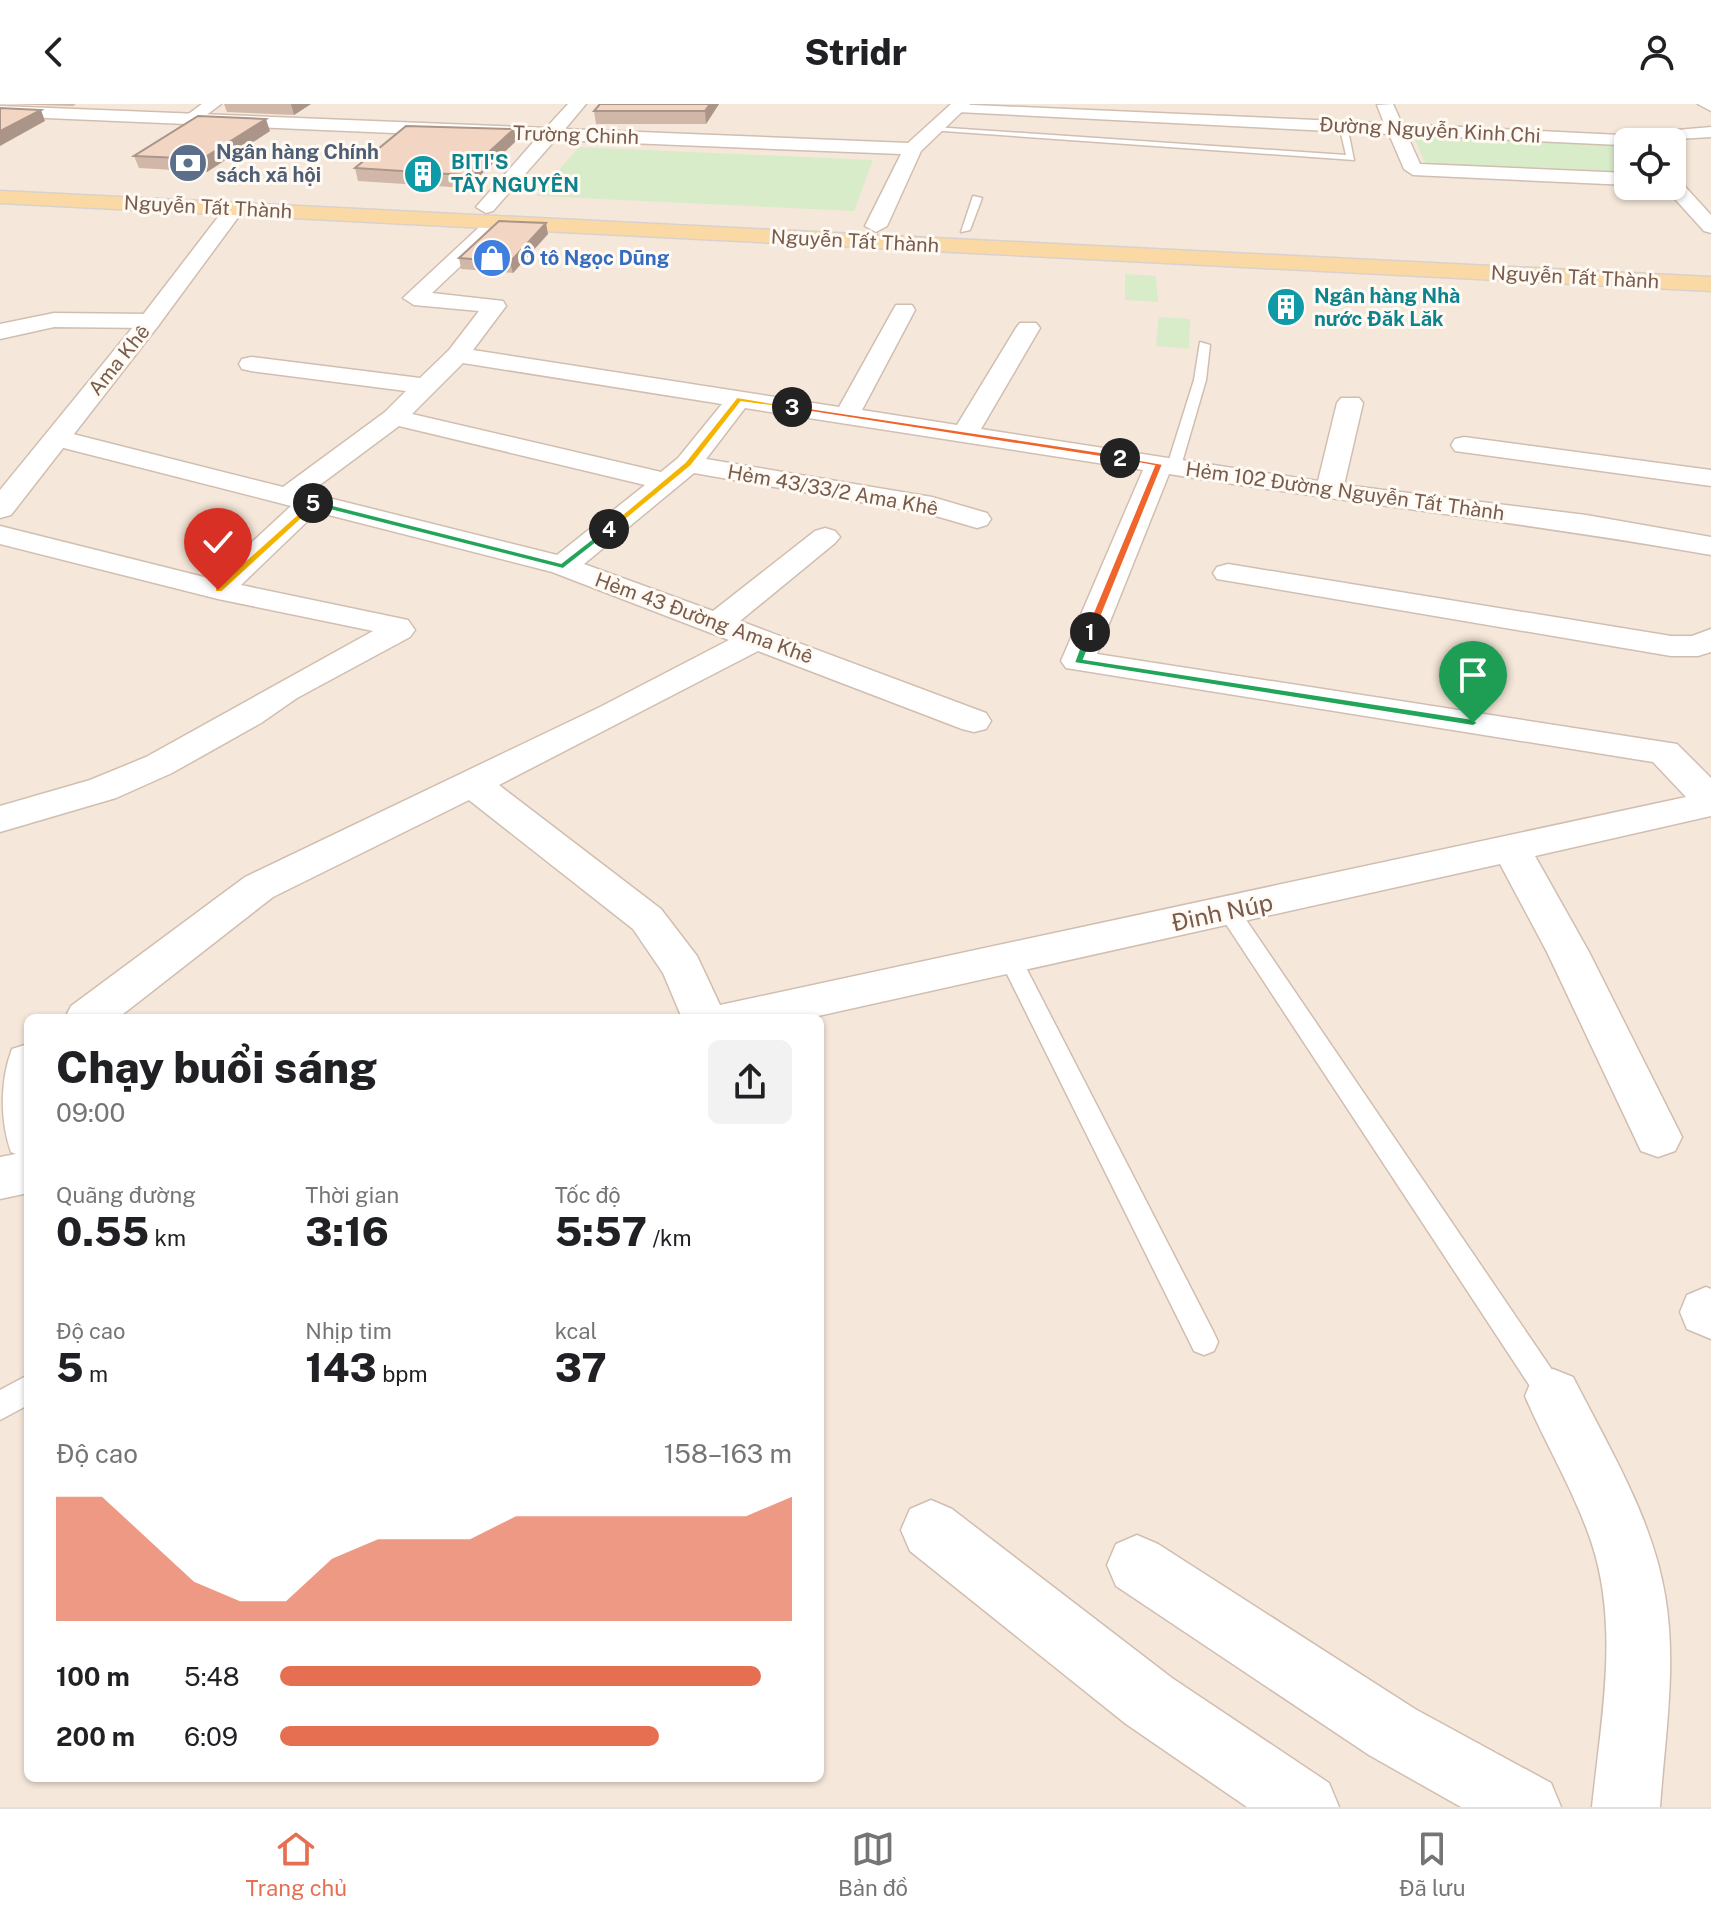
<!DOCTYPE html>
<html lang="vi">
<head>
<meta charset="utf-8">
<style>
	body { margin:0; font-family:"Public Sans",sans-serif; background:#f2f2f2; color:#202124; height:100vh; display:flex; flex-direction:column; font-size:30px; white-space:nowrap }
	* { box-sizing:border-box; margin:0 }
	p { font-size:26px; color:#757577 }
	.icon { flex:none; width:44px; height:44px; fill:none; stroke:currentColor; stroke-width:2; stroke-linecap:round; stroke-linejoin:round }
	.map { position:relative; flex:1; overflow:hidden }
	.side { position:absolute; left:24px; top:910px; width:800px; height:768px; display:flex; flex-direction:column; background:#fff; border-radius:12px; box-shadow:0 2px 6px #0004 }
	.side>* { flex:none }
	.buttons { position:absolute; left:1614px; top:24px; display:grid; gap:16px }
	.buttons a { display:grid; place-items:center; width:72px; height:72px; border-radius:12px; background:#fff; box-shadow:0 2px 6px #0004; font-size:40px }
	.pin { position:absolute; display:grid; place-items:center; width:68px; height:68px; color:#fff; margin:-82px -34px; border-radius:50% 50% 50% 0; rotate:-45deg; box-shadow:0 0 8px #0007 }
	.pin .icon { rotate:45deg }
	.km { position:absolute; width:40px; height:40px; margin:-20px; border-radius:50%; background:#222; color:#fff; font-size:22px; line-height:40px; text-align:center }
	.round { display:grid; place-items:center; flex:none; width:84px; height:84px; border-radius:12px; background:#f2f2f2 }
	.overview { display:flex; align-items:center; justify-content:space-between; height:136px; padding:0 32px }
	h1 { font-size:44px; font-weight:800; line-height:60px }
	.metrics { display:grid; grid-template-columns:repeat(3,1fr); gap:12px; height:136px; padding:8px 32px }
	.metrics div { display:grid; align-content:center }
	.metrics b { font-size:40px; font-weight:800 }
	.metrics small { font-size:22px; font-weight:400 }
	.metrics p { font-size:22px }
	.chart { height:224px; padding:16px 32px }
	.chart p { display:flex; justify-content:space-between }
	.chart svg { width:100%; height:144px; margin-top:8px; fill:#e76f51; opacity:.7 }
	ul { padding:0 32px; list-style:none; font-size:26px }
	li { display:grid; grid-template-columns:128px 96px 1fr; align-items:center; height:60px }
	li i { height:20px; border-radius:10px; background:#e76f51 }
	header { display:flex; justify-content:space-between; align-items:center; height:104px; padding:0 32px; background:#fff; font-size:36px; font-weight:800 }
	.tabs { display:flex; justify-content:space-around; align-items:center; height:112px; border-top:2px solid #e0e0e0; background:#fff; font-size:22px; color:#757577 }
	.tabs a { display:grid; justify-items:center; gap:4px }
	.tabs .on { color:#e76f51 }
	.map>svg:first-child { display:block }
	.residential { fill:#f5e8da; fill-rule:evenodd }
	.green { fill:#d8ecc9 }
	.lines { fill:none; stroke-linecap:round; stroke-linejoin:round }
	.service-casing { stroke:#d1beb0; stroke-width:3 }
	.minor-casing { stroke:#d1beb0; stroke-width:3 }
	.tertiary-casing { stroke:#d1beb0; stroke-width:3 }
	.primary-casing { stroke:#dad1cd; stroke-width:3 }
	.service { fill:#fff; fill-rule:evenodd }
	.minor { fill:#fff; fill-rule:evenodd }
	.tertiary { fill:#fff; fill-rule:evenodd }
	.primary { fill:#fbd9a5; fill-rule:evenodd }
	.wall { fill:#d1b7a8 }
	.shaded-wall { fill:#aa9588 }
	.building { fill:#f3d5c3; stroke:#aa9588; stroke-width:2 }
	.split-1 { fill:#22a559; stroke:#fff; stroke-width:2 }
	.split-2 { fill:#f0652b; stroke:#fff; stroke-width:2 }
	.split-3 { fill:#f0652b; stroke:#fff; stroke-width:2 }
	.split-4 { fill:#f5b400; stroke:#fff; stroke-width:2 }
	.split-5 { fill:#22a559; stroke:#fff; stroke-width:2 }
	.split-6 { fill:#f5b400; stroke:#fff; stroke-width:2 }
	.labels { text-anchor:middle; dominant-baseline:central; stroke-width:6; stroke-linejoin:round; paint-order:stroke }
	.far-street-label { font-size:20px; fill:#7a5c4d; stroke:#fffaf3 }
	.far-service-label { font-size:20px; font-weight:bold; fill:#4e5e75; stroke:#fffaf3; text-anchor:start }
	.far-culture-label { font-size:20px; font-weight:bold; fill:#0d838f; stroke:#fffaf3; text-anchor:start }
	.far-shop-label { font-size:20px; font-weight:bold; fill:#366cbe; stroke:#fffaf3; text-anchor:start }
	.street-label { font-size:24px; fill:#7a5c4d; stroke:#fffaf3 }
</style>
</head>
<body>
<header><svg class="icon" aria-label="back" viewBox="0 0 24 24"><path d="M15 5l-7 7 7 7"/></svg>Stridr<svg class="icon" aria-label="person" viewBox="0 0 24 24"><circle cx="12" cy="8" r="4"/><path d="M4 21q1-7 8-7t8 7"/></svg></header>
<div class="map">
<svg width="1711" height="1703" viewBox="0 0 1711 1703">
	<rect width="100%" height="100%" fill="#fdf6ec"/>
	<path class="residential" d="M0,0H1711V1703H0ZM1628,38H1672V82H1628ZM28,914H820V1674H28Z"/>
	<g class="green">
		<polygon points="1413,31 1628,42 1628,72 1426,61"/>
		<polygon points="579,43 873,56 854,107 536,92"/>
		<polygon points="1125,170 1156,172 1158,198 1125,196"/>
		<polygon points="1159,213 1190,215 1189,245 1156,242"/>
	</g>
	<g class="lines">
		<g class="service-casing">
			<g id="service">
				<polygon points="1343,18 1347,21 1354,56 929,26 934,23 1346,51 1339,21"/>
				<polygon points="973,92 982,94 970,126 961,128"/>
				<polygon points="1200,238 1210,241 1206,276 1181,362 1174,366 1167,362 1194,276"/>
				<polygon points="1228,798 1236,801 1563,1282 1567,1292 1563,1302 1553,1306 1543,1302 1220,811 1217,806 1220,801"/>
				<polygon points="1010,846 1018,848 1021,854 1214,1229 1218,1238 1214,1247 1204,1251 1194,1247 999,854 1002,848"/>
				<polygon points="28,1271 28,1301 0,1316 0,1286"/>
			</g>
		</g>
		<g class="minor-casing">
			<g id="minor">
				<polygon points="202,0 221,0 197,18 185,18 183,14"/>
				<polygon points="951,0 1384,19 1377,1 1393,0 1402,20 1620,31 1711,23 1711,33 1628,38 1620,41 1407,31 1420,60 1628,69 1628,81 1413,71 1404,65 1389,30 957,8 951,7"/>
				<polygon points="1672,74 1679,76 1711,111 1711,129 1704,127 1665,84 1664,82 1672,82"/>
				<path d="M496,112L506,118L503,122L432,189L503,197L506,202L473,246L839,303L893,206L896,201H912L915,206L862,306L957,321L1016,224L1020,219H1036L1040,224L981,325L1318,377L1337,299L1341,294H1359L1363,299L1344,381L1586,411L1711,433V451C1531,419 1349,399 1169,370L1097,550L1677,640L1711,674V712L1535,752L1589,848L1682,1033L1675,1047L1658,1053L1641,1047L1547,848L1500,760L809,914H682L663,869L633,825L469,696L273,793L118,914H65L71,902L245,773L600,603L729,536L552,468L317,408L241,481L408,516L415,526L410,533L297,594L261,619L172,669L116,694L0,728V702L90,676L146,653L373,527L218,495L0,440V422L212,475L291,402L48,340L44,334L48,328L57,326L283,383L385,308L406,287L251,267L242,265L239,260L242,255L251,253L420,274L449,246L479,207L414,201L403,194L489,114ZM463,259L722,300L678,354L661,368L412,310ZM745,304L1143,366L1061,557L1066,564L1653,658L1686,693L720,901L697,852L661,805L499,681L758,547L962,625L974,628L986,625L991,617L986,609L740,517L835,439L840,433L835,427L825,424L815,427L713,507L584,460L694,369L929,410L977,424L987,421L991,415L987,409L932,393L706,355ZM399,322L645,381L557,451L309,389Z"/>
				<polygon points="54,209 150,210 158,212 161,217 158,222 150,224 54,223 0,235 0,220"/>
				<polygon points="1464,333 1711,366 1711,382 1455,347 1451,341 1455,335"/>
				<polygon points="1228,460 1671,532 1692,532 1711,525 1711,548 1698,552 1671,552 1217,475 1213,469 1217,463"/>
				<path d="M28,940V1089L0,1095V1053L16,1050L11,1048C0,1016 0,977 12,945Z"/>
				<polygon points="1706,1183 1711,1185 1711,1235 1687,1225 1680,1208 1687,1191"/>
				<path d="M1553,1265L1573,1273C1608,1342 1652,1413 1665,1491C1677,1560 1665,1633 1660,1703H1592C1601,1615 1620,1523 1591,1437C1574,1387 1546,1341 1525,1292L1533,1273Z"/>
				<polygon points="931,1396 952,1405 1172,1574 1329,1679 1339,1703 1247,1703 1126,1620 910,1447 901,1426 910,1405"/>
				<polygon points="1137,1431 1158,1440 1415,1605 1551,1679 1561,1703 1461,1703 1369,1651 1116,1482 1107,1461 1116,1440"/>
			</g>
		</g>
		<g class="tertiary-casing">
			<g id="tertiary">
				<polygon points="568,0 586,0 565,25 908,39 951,0 970,0 921,47 887,122 876,128 865,122 901,50 555,36 493,107 486,109 476,103 536,35 0,12 0,2 546,24"/>
				<polygon points="1698,0 1711,0 1711,7"/>
				<polygon points="235,98 245,104 158,222 11,411 0,414 0,386 142,212 228,100"/>
			</g>
		</g>
		<g class="primary-casing">
			<polygon id="primary" points="0,87 1711,173 1711,187 0,99"/>
		</g>
		<use href="#service" class="service"/>
		<use href="#minor" class="minor"/>
		<use href="#tertiary" class="tertiary"/>
		<use href="#primary" class="primary"/>
	</g>
	<g class="wall">
		<polygon points="4,0 76,0 73,2"/>
		<polygon points="224,0 311,0 294,11 227,8"/>
		<polygon points="600,0 719,0 706,20 596,20 594,7"/>
		<polygon points="514,25 516,37 467,84 358,77 355,64"/>
		<polygon points="270,27 207,68 139,64 134,52"/>
		<polygon points="548,130 513,169 461,165 459,154"/>
	</g>
	<g class="shaded-wall">
		<polygon points="291,0 311,0 294,11"/>
		<polygon points="710,0 719,0 706,20 705,7"/>
		<polygon points="41,6 45,17 0,42 0,27"/>
		<polygon points="266,15 270,27 207,68 202,55"/>
		<polygon points="514,25 516,37 467,84 464,71"/>
		<polygon points="546,119 548,130 513,169 510,158"/>
	</g>
	<g class="building">
		<polygon points="600,0 710,0 705,7 594,7"/>
		<polygon points="0,4 41,6 0,27"/>
		<polygon points="198,12 266,15 202,55 134,52"/>
		<polygon points="406,22 514,25 464,71 355,64"/>
		<polygon points="499,117 546,119 510,158 459,154"/>
	</g>
	<polygon class="split-1" points="1086,526 1095,528 1084,555 1473,615 1478,619 1473,622 1074,559"/>
	<polygon class="split-2" points="1117,352 1163,360 1095,528 1090,531 1085,528 1154,362 1117,355"/>
	<polygon class="split-3" points="789,301 1120,351 1124,354 1120,356 792,305"/>
	<polygon class="split-4" points="737,293 796,303 792,305 741,298 691,362 612,427 606,427 606,424 685,358"/>
	<polygon class="split-5" points="313,396 561,459 606,424 614,425 563,465 310,401"/>
	<polygon class="split-6" points="313,396 317,401 222,488 215,488 215,484"/>
	<defs>
		<g id="bank-disc" transform="scale(2)"><circle r="9.5" fill="#5c6f8a" stroke="#fffaf3"/><path d="M-6-4H6V4H-6ZM0-2.3a2.3 2.3 0 1 0 0 4.6a2.3 2.3 0 1 0 0-4.6Z" fill="#fff"/></g>
		<g id="building-disc" transform="scale(2)"><circle r="9.5" fill="#0f9aa8" stroke="#fffaf3"/><path d="M-4-6H4V6H1V3H-1V6H-4ZM-2.5-4.3h1.7v1.8h-1.7ZM.8-4.3h1.7v1.8H.8ZM-2.5-1h1.7V.8h-1.7ZM.8-1h1.7V.8H.8Z" fill="#fff"/></g>
		<g id="shop-disc" transform="scale(2)"><circle r="9.5" fill="#3f7fe0" stroke="#fffaf3"/><path d="M-5-2.5h2.3a2.7 3.5 0 0 1 5.4 0H5L5.5 6h-11ZM-1.5-2.5h3a1.5 2.3 0 0 0-3 0Z" fill="#fff"/></g>
	</defs>
	<g fill-rule="evenodd">
		<use href="#bank-disc" x="188" y="59"/>
		<use href="#building-disc" x="423" y="70"/>
		<use href="#shop-disc" x="492" y="154"/>
		<use href="#building-disc" x="1286" y="203"/>
	</g>
	<g class="labels">
		<g class="far-street-label">
			<text transform="translate(1430 26) rotate(3)">Đường Nguyễn Kinh Chi</text>
			<text transform="translate(576 31) rotate(2)">Trường Chinh</text>
			<text transform="translate(208 103) rotate(3)">Nguyễn Tất Thành</text>
			<text transform="translate(855 137) rotate(3)">Nguyễn Tất Thành</text>
			<text transform="translate(1575 173) rotate(3)">Nguyễn Tất Thành</text>
			<text transform="translate(119 256) rotate(-51)">Ama Khê</text>
			<text transform="translate(833 386) rotate(10)">Hẻm 43/33/2 Ama Khê</text>
			<text transform="translate(1345 387) rotate(8)">Hẻm 102 Đường Nguyễn Tất Thành</text>
			<text transform="translate(704 514) rotate(20)">Hẻm 43 Đường Ama Khê</text>
		</g>
		<g class="far-service-label">
			<text x="216" y="48">Ngân hàng Chính<tspan x="216" dy="23">sách xã hội</tspan></text>
		</g>
		<g class="far-culture-label">
			<text x="451" y="58">BITI'S<tspan x="451" dy="23">TÂY NGUYÊN</tspan></text>
			<text x="1314" y="192">Ngân hàng Nhà<tspan x="1314" dy="23">nước Đăk Lăk</tspan></text>
		</g>
		<g class="far-shop-label">
			<text x="520" y="154">Ô tô Ngọc Dũng</text>
		</g>
		<g class="street-label">
			<text transform="translate(1222 808) rotate(-12)">Đinh Núp</text>
		</g>
	</g>
</svg>
<div class="buttons">
<a><svg class="icon" aria-label="locate" viewBox="0 0 24 24"><circle cx="12" cy="12" r="6"/><path d="M12 2v4M12 18v4M2 12h4M18 12h4"/></svg></a>
</div>
<div class="pin" style="left:1473px;top:619px;background:#1e9e55"><svg class="icon" aria-label="arrive" viewBox="0 0 24 24"><path d="M6 21V4h12l-3 4 3 4H6"/></svg></div>
<div class="pin" style="left:218px;top:486px;background:#d93025"><svg class="icon" aria-label="check" viewBox="0 0 24 24"><path d="M5 12l5 5 9-10"/></svg></div>
<b class="km" style="left:1090px;top:528px">1</b>
<b class="km" style="left:1120px;top:354px">2</b>
<b class="km" style="left:792px;top:303px">3</b>
<b class="km" style="left:609px;top:425px">4</b>
<b class="km" style="left:313px;top:399px">5</b>
<section class="side">
<div class="overview"><div><h1>Chạy buổi sáng</h1><p>09:00</p></div><a class="round"><svg class="icon" aria-label="share" viewBox="0 0 24 24"><path d="M12 15V3M7 8l5-5 5 5M5 13v7h14v-7"/></svg></a></div>
<div class="metrics">
<div><p>Quãng đường</p><b>0.55<small> km</small></b></div>
<div><p>Thời gian</p><b>3:16</b></div>
<div><p>Tốc độ</p><b>5:57<small> /km</small></b></div>
</div>
<div class="metrics">
<div><p>Độ cao</p><b>5<small> m</small></b></div>
<div><p>Nhịp tim</p><b>143<small> bpm</small></b></div>
<div><p>kcal</p><b>37</b></div>
</div>
<div class="chart"><p><span>Độ cao</span>158–163 m</p>
<svg viewBox="0 0 160 44" preserveAspectRatio="none"><path d="M0 44V6L10 6L20 19L30 32L40 38L50 38L60 25L70 19L80 19L90 19L100 12L110 12L120 12L130 12L140 12L150 12L160 6V44z"/></svg>
</div>
<ul>
<li><b>100 m</b>5:48<i style="width:94%"></i></li>
<li><b>200 m</b>6:09<i style="width:74%"></i></li>
</ul>
</section>
</div>
<nav class="tabs">
<a class="on"><svg class="icon" aria-label="home" viewBox="0 0 24 24"><path d="M3 11l9-7 9 7M6 9v11h12V9"/></svg>Trang chủ</a>
<a><svg class="icon" aria-label="map" viewBox="0 0 24 24"><path d="M3 6l6-2 6 2 6-2v14l-6 2-6-2-6 2zM9 4v14M15 6v14"/></svg>Bản đồ</a>
<a><svg class="icon" aria-label="saved" viewBox="0 0 24 24"><path d="M7 4h10v16l-5-4-5 4z"/></svg>Đã lưu</a>
</nav>
</body>
</html>
